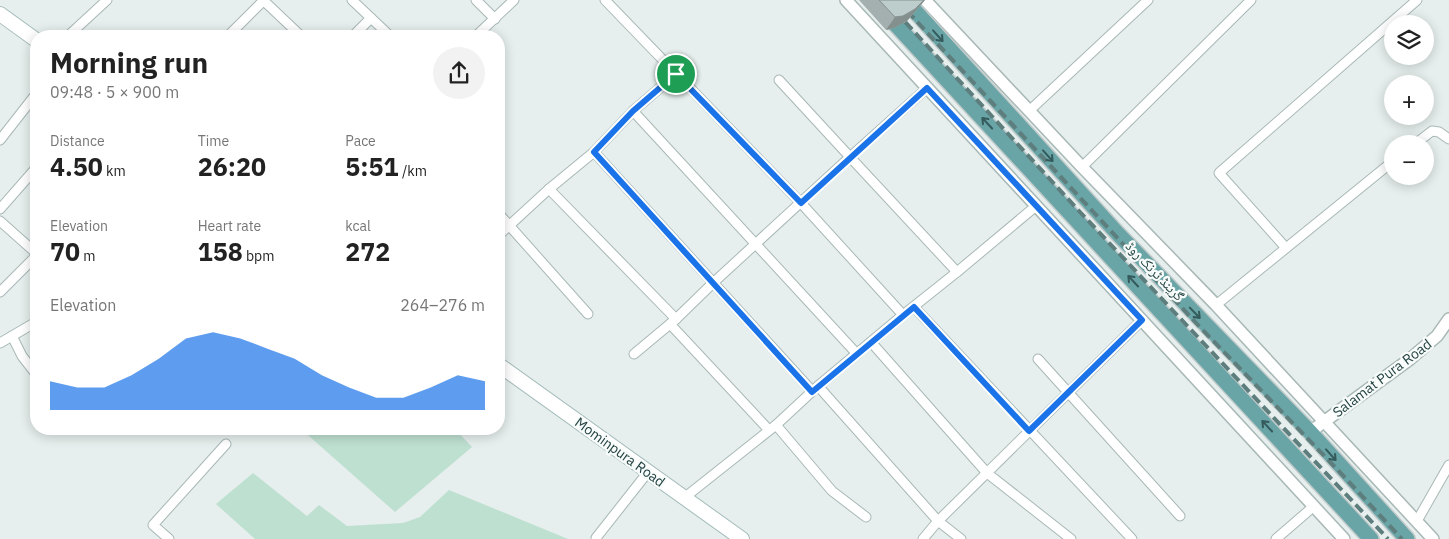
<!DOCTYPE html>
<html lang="en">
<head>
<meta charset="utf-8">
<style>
	body { margin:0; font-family:"IBM Plex Sans","Noto Naskh Arabic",sans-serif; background:#f2f2f2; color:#222; height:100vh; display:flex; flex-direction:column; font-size:19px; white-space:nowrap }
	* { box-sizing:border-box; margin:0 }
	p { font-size:16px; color:#767676 }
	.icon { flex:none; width:28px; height:28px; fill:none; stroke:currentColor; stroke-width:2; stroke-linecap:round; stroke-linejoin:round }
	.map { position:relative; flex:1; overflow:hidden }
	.panel { position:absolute; left:30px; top:30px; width:475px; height:405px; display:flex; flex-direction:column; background:#fff; border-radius:20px; box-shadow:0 2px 12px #0003 }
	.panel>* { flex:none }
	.controls { position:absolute; left:1384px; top:15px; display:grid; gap:10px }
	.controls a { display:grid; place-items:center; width:50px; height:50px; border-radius:50%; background:#fff; box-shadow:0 2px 12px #0003; font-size:25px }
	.pin { position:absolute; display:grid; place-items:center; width:42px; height:42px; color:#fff; margin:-21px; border:2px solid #fff; border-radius:50%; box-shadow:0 1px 5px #0007 }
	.round { display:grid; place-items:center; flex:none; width:52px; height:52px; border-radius:26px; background:#f2f2f2 }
	.head { display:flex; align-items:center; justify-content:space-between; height:85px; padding:0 20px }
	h1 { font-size:28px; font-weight:800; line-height:38px }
	.stats { display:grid; grid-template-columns:repeat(3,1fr); gap:8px; height:85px; padding:5px 20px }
	.stats div { display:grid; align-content:center }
	.stats b { font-size:25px; font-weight:800 }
	.stats small { font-size:14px; font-weight:400 }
	.stats p { font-size:14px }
	.chart { height:140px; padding:10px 20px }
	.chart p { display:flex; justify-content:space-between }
	.chart svg { width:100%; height:90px; margin-top:5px; fill:#1a73e8; opacity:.7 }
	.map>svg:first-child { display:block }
	.green { fill:#bee0d1 }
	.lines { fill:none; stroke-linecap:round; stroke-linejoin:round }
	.minor-casing { stroke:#a8b8b6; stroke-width:11 }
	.tertiary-casing { stroke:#a8b8b6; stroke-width:14 }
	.secondary-casing { stroke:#a3bbba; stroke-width:16 }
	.primary-casing { stroke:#c1caca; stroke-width:18 }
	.minor { stroke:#fff; stroke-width:9 }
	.tertiary { stroke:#fff; stroke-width:11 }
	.secondary { stroke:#fff; stroke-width:14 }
	.primary { stroke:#69a4a6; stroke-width:15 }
	.rail { stroke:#5e7d7d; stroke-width:4; stroke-dasharray:10 5; stroke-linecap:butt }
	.wall { fill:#a3b0af }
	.shaded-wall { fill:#84908e }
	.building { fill:#bdcdcb; stroke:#84908e }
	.oneway { stroke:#345a5b }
	.route-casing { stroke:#fff; stroke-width:10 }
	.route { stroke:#1a73e8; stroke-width:6 }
	.labels { text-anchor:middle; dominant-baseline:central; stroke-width:4.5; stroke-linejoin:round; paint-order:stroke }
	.street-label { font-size:14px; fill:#234242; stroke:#f7fbfa }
</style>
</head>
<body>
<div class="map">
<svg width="1449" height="539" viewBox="0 0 1449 539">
	<rect width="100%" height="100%" fill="#e6efed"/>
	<g class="green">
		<polygon points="301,429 455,429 472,447 395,512"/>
		<polygon points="253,473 307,516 319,505 347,526 403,523 420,517 449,490 568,539 255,539 216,504"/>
	</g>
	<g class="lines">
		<g class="minor-casing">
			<g id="minor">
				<polyline points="263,0 301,36"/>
				<polyline points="352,0 390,36"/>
				<polyline points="476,0 495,19"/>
				<polyline points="605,0 801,203 903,315"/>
				<polyline points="68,36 107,0"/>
				<polyline points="228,36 264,0"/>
				<polyline points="353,36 371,18"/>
				<polyline points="476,36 514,0"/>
				<polyline points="779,80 850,157 927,88"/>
				<polyline points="633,111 857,354"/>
				<polyline points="1029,111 1148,0"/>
				<polyline points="0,140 36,94"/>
				<polyline points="1415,144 1432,131 1439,132 1449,139"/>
				<polyline points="594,152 812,391"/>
				<polyline points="1082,167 1251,0"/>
				<polyline points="549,189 676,319"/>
				<polyline points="0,209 36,168"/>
				<polyline points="499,214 588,314"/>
				<polyline points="0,221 36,253"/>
				<polyline points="499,235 549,189 594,152 633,111 676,74"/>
				<polyline points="1286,248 1219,173 1417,0"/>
				<polyline points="0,292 36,256"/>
				<polyline points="1216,305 1392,162"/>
				<polyline points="914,307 1132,539"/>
				<polyline points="670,324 769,430"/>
				<polyline points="12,336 22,356 36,374"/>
				<polyline points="871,342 987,473 1071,539"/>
				<polyline points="0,343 36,322"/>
				<polyline points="634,354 676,319 713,283 850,157 957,272"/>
				<polyline points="1038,359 1180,516"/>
				<polyline points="818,386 938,521 961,539"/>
				<polyline points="776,425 832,491 866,517"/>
				<polyline points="684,498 776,425 818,386 903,315 957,272 1036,206"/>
				<polyline points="1417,521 1449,465"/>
				<polyline points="596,538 648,472"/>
				<polyline points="169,539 153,525 226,444"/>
				<polyline points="923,539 938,521 1142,320"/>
				<polyline points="1276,539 1314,506"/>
			</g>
		</g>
		<g class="tertiary-casing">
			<g id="tertiary">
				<polyline points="846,0 1344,539"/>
				<polyline points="925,0 1082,167 1216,305 1433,539"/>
				<polyline points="1310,432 1410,359 1437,336 1449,319"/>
			</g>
		</g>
		<g class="secondary-casing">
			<g id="secondary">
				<polyline points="0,14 36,40"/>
				<polyline points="499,365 742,539"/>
			</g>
		</g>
		<g class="primary-casing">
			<g id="primary">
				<polyline points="873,0 1371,539"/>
				<polyline points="905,0 1118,234 1310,432 1407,539"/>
			</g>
		</g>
		<use href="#minor" class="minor"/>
		<use href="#tertiary" class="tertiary"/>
		<use href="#secondary" class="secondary"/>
		<use href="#primary" class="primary"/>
		<g class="rail">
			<polyline points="885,0 1080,212 1388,539"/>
			<polyline points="897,0 1197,324 1336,468 1402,539"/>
		</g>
	</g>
	<polygon class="wall" points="859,0 925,0 907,21 894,28 886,30"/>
	<polygon class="shaded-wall" points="924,0 925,0 907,21 894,28 886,30 895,17"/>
	<polygon class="building" points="879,0 924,0 915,9 903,16 895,17"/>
	<defs><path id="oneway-shaft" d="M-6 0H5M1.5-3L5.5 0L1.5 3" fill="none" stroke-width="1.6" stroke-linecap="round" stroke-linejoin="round" transform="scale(1.25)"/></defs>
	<g class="oneway">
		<use href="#oneway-shaft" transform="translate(938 36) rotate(48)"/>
		<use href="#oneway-shaft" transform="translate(987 123) rotate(-133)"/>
		<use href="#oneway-shaft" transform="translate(1048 156) rotate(48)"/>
		<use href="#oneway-shaft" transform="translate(1133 281) rotate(-133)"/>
		<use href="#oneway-shaft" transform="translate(1195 313) rotate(46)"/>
		<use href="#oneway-shaft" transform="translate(1267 426) rotate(-133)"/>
		<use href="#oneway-shaft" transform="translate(1331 455) rotate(48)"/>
	</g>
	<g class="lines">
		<g class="route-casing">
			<polygon id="route" points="676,74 801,203 927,88 1142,320 1029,431 914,307 812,392 594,152 633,111"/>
		</g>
		<use href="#route" class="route"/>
	</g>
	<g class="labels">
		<g class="street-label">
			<text transform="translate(1155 271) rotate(46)">گرینڈ ٹرنک روڈ</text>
			<text transform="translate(1382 378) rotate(-37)">Salamat Pura Road</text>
			<text transform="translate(620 452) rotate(36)">Mominpura Road</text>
		</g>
	</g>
</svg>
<div class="controls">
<a><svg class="icon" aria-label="layers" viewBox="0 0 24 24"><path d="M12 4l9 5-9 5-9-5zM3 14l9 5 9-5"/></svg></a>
<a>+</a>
<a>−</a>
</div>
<div class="pin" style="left:676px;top:74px;background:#1e9e55"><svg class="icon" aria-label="arrive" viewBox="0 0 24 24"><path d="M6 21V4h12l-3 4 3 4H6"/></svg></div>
<section class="panel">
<div class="head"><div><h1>Morning run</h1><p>09:48 · 5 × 900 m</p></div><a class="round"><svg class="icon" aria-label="share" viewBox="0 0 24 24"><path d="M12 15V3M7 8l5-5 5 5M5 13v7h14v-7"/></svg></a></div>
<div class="stats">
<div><p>Distance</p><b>4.50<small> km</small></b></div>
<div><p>Time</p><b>26:20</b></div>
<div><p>Pace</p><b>5:51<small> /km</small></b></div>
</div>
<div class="stats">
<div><p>Elevation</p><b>70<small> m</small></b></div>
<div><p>Heart rate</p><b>158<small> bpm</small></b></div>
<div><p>kcal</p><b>272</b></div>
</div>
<div class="chart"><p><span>Elevation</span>264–276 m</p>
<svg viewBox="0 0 160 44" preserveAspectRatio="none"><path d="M0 44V30L10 33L20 33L30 27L40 19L50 9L60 6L70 9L80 14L90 19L100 27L110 33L120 38L130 38L140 33L150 27L160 30V44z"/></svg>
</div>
</section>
</div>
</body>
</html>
